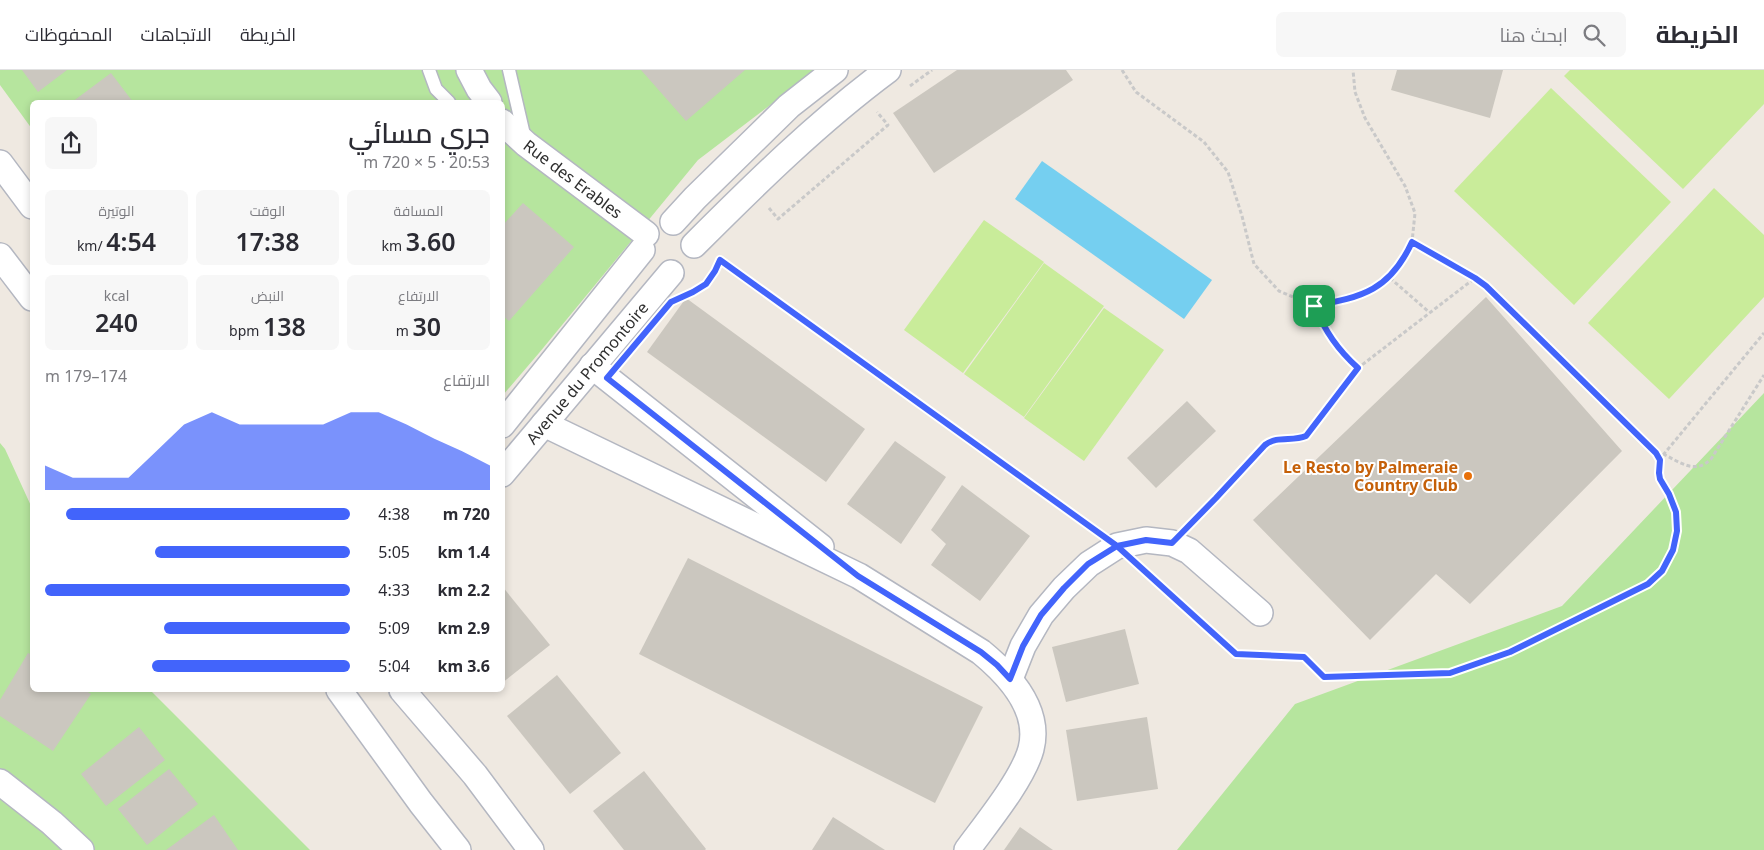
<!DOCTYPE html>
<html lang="ar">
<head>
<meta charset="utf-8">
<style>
	body { margin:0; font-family:"Noto Sans",Cairo,sans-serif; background:#f7f7f7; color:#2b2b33; direction:rtl; height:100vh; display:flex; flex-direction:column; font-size:19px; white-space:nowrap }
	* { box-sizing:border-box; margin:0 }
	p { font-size:16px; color:#7c7c81 }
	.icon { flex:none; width:28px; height:28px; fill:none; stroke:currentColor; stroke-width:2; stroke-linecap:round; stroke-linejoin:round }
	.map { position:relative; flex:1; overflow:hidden; direction:ltr }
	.sheet { position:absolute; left:30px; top:30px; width:475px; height:592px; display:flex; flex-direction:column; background:#fff; border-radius:8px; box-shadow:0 2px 8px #0003; direction:rtl }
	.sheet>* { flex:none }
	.pin { position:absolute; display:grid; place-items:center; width:42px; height:42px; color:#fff; margin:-21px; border-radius:10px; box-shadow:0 2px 8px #0006 }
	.round { display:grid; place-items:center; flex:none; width:52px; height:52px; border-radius:8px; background:#f7f7f7 }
	.overview { display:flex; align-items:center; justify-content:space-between; height:85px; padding:0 15px }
	h1 { font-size:28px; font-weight:600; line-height:38px }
	.stats { display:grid; grid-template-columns:repeat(3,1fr); gap:8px; height:85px; padding:5px 15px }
	.stats div { display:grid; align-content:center; border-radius:8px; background:#f7f7f7; text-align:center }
	.stats b { font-size:25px; font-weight:600 }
	.stats small { font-size:14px; font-weight:400 }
	.stats p { font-size:14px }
	.chart { height:140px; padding:10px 15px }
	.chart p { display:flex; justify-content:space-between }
	.chart svg { width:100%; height:90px; margin-top:5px; fill:#4264fb; opacity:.7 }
	ul { padding:0 15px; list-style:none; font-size:16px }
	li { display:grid; grid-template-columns:80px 60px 1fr; align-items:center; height:38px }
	li i { height:12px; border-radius:6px; background:#4264fb }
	header { display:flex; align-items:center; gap:30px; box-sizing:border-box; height:70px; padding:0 25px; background:#fff; border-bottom:1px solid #e1e1e2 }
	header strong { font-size:24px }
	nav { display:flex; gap:28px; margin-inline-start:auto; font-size:18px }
	.search { width:350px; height:45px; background:#f7f7f7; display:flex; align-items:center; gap:12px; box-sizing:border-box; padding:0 18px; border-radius:8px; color:#7c7c81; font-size:19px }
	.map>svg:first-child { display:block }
	.green { fill:#b6e59e }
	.pitch { fill:#c9ec9a }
	.water { fill:#75cff0 }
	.building { fill:#cbc7bf }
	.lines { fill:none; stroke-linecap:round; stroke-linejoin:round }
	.service-casing { stroke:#b4b7c1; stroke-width:15 }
	.minor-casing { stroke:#b4b7c1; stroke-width:28 }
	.path { stroke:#c9c9c9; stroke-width:3; stroke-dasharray:4 2.5; stroke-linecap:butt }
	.service { stroke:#fff; stroke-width:12 }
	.minor { stroke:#fff; stroke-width:25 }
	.route-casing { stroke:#fff; stroke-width:10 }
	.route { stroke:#4264fb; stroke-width:6 }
	.food-dot { fill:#e8710a; stroke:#fff; stroke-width:2 }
	.labels { text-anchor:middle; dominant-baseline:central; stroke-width:4; stroke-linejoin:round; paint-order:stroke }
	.street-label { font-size:16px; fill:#2e2e2e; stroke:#fff }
	.food-label { font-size:16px; font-weight:bold; fill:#c56008; stroke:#fff; text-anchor:end }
</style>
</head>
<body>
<header>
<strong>الخريطة</strong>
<div class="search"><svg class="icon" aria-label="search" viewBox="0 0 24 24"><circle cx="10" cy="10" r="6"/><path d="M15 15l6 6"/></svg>ابحث هنا</div>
<nav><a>الخريطة</a><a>الاتجاهات</a><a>المحفوظات</a></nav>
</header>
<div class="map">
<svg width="1764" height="780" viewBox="0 0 1764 780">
	<rect width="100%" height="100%" fill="#efe9e1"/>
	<g class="green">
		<polygon points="0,0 816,0 698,90 539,283 503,325 502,32 32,32 32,59 0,15"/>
		<polygon points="1764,323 1764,780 1177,780 1295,634 1562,536"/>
		<polygon points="0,373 5,379 32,438 32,620 150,620 310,780 0,780"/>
	</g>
	<g class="pitch">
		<polygon points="1570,0 1764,0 1764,34 1683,119 1564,6"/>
		<polygon points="1551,18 1671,132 1574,235 1454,121"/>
		<polygon points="1714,118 1764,165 1764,227 1669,329 1588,253"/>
		<polygon points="984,150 1044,192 963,303 904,260"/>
		<polygon points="1044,193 1104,236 1024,347 964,304"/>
		<polygon points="1104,238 1164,280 1084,391 1024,348"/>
	</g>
	<polygon class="water" points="1042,91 1212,210 1184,249 1015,129"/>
	<g class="building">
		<polygon points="22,0 67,0 38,22"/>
		<polygon points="641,0 745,0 686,51"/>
		<polygon points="957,0 1066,0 1073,10 934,103 893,43"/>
		<polygon points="1397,0 1503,0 1490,48 1391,20"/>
		<polygon points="111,3 133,32 72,32"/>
		<polygon points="523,133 574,177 509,251 502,245 502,156"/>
		<polygon points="1486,227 1622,381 1470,534 1436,504 1370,570 1253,450"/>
		<polygon points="686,228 865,359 826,412 647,282"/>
		<polygon points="1187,331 1216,361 1156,418 1127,388"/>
		<polygon points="895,371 946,407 901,474 847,434"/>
		<polygon points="962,415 1030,466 980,531 931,495 946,474 931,460"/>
		<polygon points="688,488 983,637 935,733 639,584"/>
		<polygon points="502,516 550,575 502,613"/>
		<polygon points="1125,559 1139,614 1066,632 1052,577"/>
		<polygon points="28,583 32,585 32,620 85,620 91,624 53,681 0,646 0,630"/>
		<polygon points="557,605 621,683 570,724 507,646"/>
		<polygon points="1147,647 1158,719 1077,731 1066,660"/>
		<polygon points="139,657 165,690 106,736 81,704"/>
		<polygon points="169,699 198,734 147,775 118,739"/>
		<polygon points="644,701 706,779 705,780 624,780 593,741"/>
		<polygon points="214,745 238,780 166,780"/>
		<polygon points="833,747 885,780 812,780"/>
		<polygon points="1020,757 1053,780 1004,780"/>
	</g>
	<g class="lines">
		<g class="service-casing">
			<g id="service">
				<polyline points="429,0 436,19 449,32"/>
				<polyline points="509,0 525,69"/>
			</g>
		</g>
		<g class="minor-casing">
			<g id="minor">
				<polyline points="469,0 479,19 489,32"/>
				<polyline points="502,52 526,74 646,164"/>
				<polyline points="0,93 32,136"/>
				<polyline points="673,152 695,128 789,36 835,0"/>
				<path d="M694,175C756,113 818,52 888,0"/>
				<polyline points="0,186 32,228"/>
				<polyline points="592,296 821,477"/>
				<path d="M544,354L859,506L981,582C1009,605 1041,640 1031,679C1023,709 986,754 967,780"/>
				<polyline points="502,355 642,180"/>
				<polyline points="502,404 671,203"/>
				<polyline points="1010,609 1023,576 1041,545 1064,518 1089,494 1117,476 1146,470 1172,473 1189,481 1260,543"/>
				<polyline points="339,620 421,733 458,780"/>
				<polyline points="402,620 475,705 531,780"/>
				<polyline points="0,712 52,753 81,780"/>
			</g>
		</g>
		<g class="path">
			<polyline points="1122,0 1136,22 1204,72 1228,102 1242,146 1254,194 1279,221 1314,236 1346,230 1371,220 1390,208 1404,190 1412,172 1415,143 1405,116 1365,48 1355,22 1353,0"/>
			<polyline points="910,16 932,0"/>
			<polyline points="769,138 778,149 888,55 877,42"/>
			<polyline points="719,190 1094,460"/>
			<polyline points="1390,208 1429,242"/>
			<path d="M688,224C705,218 713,206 720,189"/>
			<path d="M1314,236C1326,262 1337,279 1358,298"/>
			<path d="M1663,384C1680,392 1695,405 1711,389L1764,305"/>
			<polyline points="1659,390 1764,263"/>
			<path d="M1192,453L1265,375C1278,365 1291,373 1306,366L1358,298L1475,208"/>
			<polyline points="1142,498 1236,585 1304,587 1324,607 1450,603 1510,582 1648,514 1662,501 1673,480 1677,461 1676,442 1669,424 1660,409 1659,403 1659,390 1656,383 1486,216 1475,208 1412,172"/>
		</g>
		<use href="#service" class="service"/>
		<use href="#minor" class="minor"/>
	</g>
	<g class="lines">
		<g class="route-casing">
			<path id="route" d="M1314,236C1326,262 1337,279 1358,298L1306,366C1292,372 1278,365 1265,375L1216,428L1172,473L1146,470L1117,476L720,190L715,201L706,214L693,222L671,232L607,308L858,506L981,582L997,595L1010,609L1023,576L1041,545L1064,518L1088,494L1117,476L1236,584L1304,587L1324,607L1450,603L1510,582L1648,514L1662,501L1673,480L1677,461L1676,442L1669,424L1660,409L1659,403L1660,390L1656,383L1486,216L1475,208L1412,172C1390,220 1363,227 1314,236"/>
		</g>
		<use href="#route" class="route"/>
	</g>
	<circle class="food-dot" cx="1468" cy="406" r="5"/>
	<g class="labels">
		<g class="street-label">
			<text transform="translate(573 109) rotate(37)">Rue des Erables</text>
			<text transform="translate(587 303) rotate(-50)">Avenue du Promontoire</text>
		</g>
		<g class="food-label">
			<text x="1458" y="397">Le Resto by Palmeraie<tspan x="1458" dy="18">Country Club</tspan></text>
		</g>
	</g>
</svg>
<div class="pin" style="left:1314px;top:236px;background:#1e9e55"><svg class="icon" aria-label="arrive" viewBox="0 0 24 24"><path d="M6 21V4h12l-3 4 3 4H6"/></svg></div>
<section class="sheet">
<div class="overview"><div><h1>جري مسائي</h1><p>20:53 · 5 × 720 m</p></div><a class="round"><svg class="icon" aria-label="share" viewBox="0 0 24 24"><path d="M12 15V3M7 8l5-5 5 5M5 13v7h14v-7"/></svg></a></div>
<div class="stats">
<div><p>المسافة</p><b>3.60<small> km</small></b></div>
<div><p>الوقت</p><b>17:38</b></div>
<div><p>الوتيرة</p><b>4:54<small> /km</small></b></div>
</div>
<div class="stats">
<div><p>الارتفاع</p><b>30<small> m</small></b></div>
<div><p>النبض</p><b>138<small> bpm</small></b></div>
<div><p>kcal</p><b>240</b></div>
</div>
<div class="chart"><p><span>الارتفاع</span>174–179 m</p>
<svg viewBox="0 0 160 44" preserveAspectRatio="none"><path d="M0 44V32L10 38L20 38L30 38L40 25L50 12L60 6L70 12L80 12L90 12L100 12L110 6L120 6L130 12L140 19L150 25L160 32V44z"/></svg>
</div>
<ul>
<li><b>720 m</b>4:38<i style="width:93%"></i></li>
<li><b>1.4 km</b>5:05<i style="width:64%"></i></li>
<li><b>2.2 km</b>4:33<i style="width:100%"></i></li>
<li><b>2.9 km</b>5:09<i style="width:61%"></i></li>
<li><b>3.6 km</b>5:04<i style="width:65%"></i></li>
</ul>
</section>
</div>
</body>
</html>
